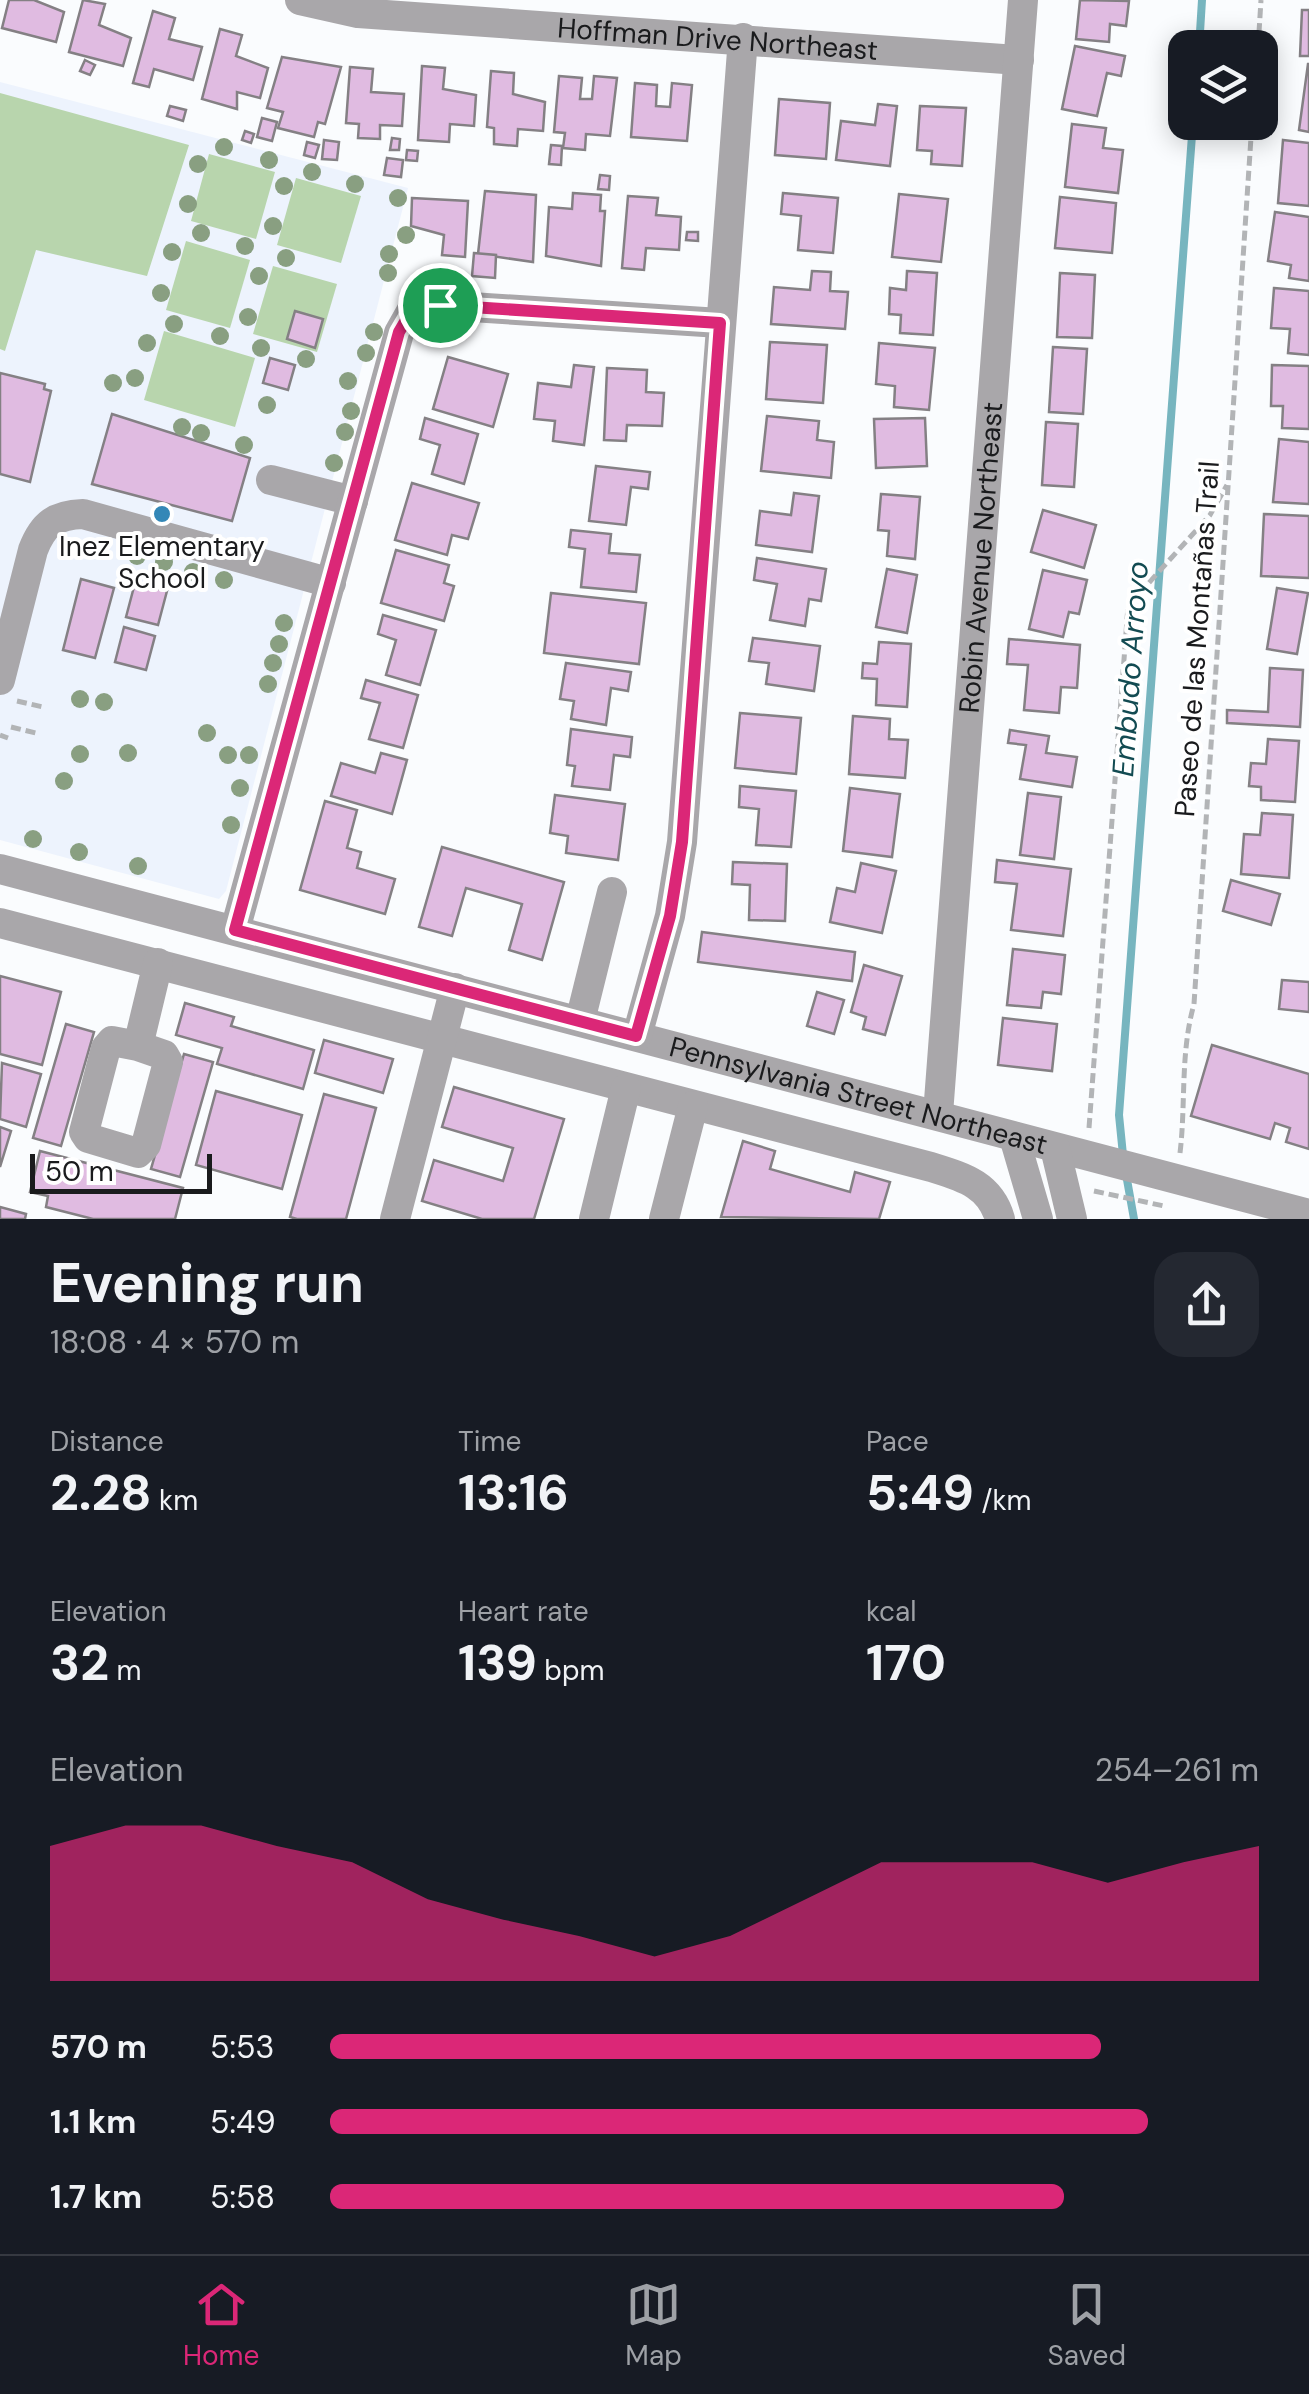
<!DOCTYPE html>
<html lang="en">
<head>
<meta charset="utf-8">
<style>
	body { margin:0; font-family:"DM Sans",sans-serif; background:#242831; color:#f1f3f6; height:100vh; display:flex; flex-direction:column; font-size:38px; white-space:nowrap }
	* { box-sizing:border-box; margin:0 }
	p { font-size:32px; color:#9ea1a6 }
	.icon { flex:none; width:55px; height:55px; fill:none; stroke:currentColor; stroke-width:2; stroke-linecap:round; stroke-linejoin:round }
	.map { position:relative; height:1219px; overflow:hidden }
	.sheet { display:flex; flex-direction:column; background:#171b24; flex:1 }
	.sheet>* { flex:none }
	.controls { position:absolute; left:1168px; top:30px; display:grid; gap:20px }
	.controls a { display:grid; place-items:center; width:110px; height:110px; border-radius:20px; background:#171b24; box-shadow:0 5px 25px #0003; font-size:50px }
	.scale { position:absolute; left:30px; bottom:25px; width:182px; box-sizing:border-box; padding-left:10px; border:5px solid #1a1b1d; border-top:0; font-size:28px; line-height:35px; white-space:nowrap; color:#1a1b1d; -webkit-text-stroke:8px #fff; paint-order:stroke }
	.pin { position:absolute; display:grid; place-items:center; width:85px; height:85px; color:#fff; margin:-42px; border:5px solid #fff; border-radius:50%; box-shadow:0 2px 10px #0007 }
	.round { display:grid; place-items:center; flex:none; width:105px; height:105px; border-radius:30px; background:#242831 }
	.headline { display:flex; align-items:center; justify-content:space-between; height:170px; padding:0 50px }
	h1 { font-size:55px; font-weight:700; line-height:75px }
	.stats { display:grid; grid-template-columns:repeat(3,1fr); gap:15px; height:170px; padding:10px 50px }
	.stats div { display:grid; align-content:center }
	.stats b { font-size:50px; font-weight:700 }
	.stats small { font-size:28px; font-weight:400 }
	.stats p { font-size:28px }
	.chart { height:280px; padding:20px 50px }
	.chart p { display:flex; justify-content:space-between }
	.chart svg { width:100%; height:180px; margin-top:10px; fill:#db2777; opacity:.7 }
	ul { padding:0 50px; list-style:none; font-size:32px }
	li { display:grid; grid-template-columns:160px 120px 1fr; align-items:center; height:75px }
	li i { height:25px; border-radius:12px; background:#db2777 }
	.tabs { display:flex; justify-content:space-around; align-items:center; height:140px; border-top:2px solid #363941; background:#171b24; font-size:28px; color:#9ea1a6 }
	.tabs a { display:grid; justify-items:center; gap:5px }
	.tabs .current { color:#db2777 }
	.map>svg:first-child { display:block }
	.built { fill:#edf3fd }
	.green { fill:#b8d5ad }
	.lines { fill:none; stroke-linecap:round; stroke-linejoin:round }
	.stream { stroke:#77b5bf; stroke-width:8 }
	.building { fill:#e0bbe1; stroke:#848084; stroke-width:2.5 }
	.path { stroke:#b2b4b6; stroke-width:5; stroke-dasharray:10 5; stroke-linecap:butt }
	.minor { stroke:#a9a7aa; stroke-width:30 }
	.tree { fill:#899f81 }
	.route-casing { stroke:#fff; stroke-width:20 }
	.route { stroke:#db2777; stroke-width:12 }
	.poi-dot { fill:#3387b7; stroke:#fff; stroke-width:4 }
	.labels { text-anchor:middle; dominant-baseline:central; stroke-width:8; stroke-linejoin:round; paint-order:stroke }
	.street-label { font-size:28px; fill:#1a1b1d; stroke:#fff }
	.poi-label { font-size:28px; fill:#1a1b1d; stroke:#fff }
	.water-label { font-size:30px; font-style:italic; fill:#134b52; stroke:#fff }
</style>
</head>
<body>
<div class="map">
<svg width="1309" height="1219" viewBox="0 0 1309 1219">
	<rect width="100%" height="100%" fill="#fafcfe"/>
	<polygon class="built" points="0,82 408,188 226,891 219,899 0,840"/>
	<g class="green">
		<polygon points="0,93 189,145 147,276 36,250 5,351 0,349"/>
		<polygon points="209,154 275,172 256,239 191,221"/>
		<polygon points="296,178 361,196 341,263 277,245"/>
		<polygon points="186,241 250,260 230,328 166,310"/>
		<polygon points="273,266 337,284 317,352 253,334"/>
		<polygon points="164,331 255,358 235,427 144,400"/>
	</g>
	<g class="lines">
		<g class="stream">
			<polyline points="1199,48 1202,0"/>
			<polyline points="1123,1155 1119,1115 1193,122"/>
			<polyline points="1126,1174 1134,1219"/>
		</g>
	</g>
	<g class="building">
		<polygon points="9,0 34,0 64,12 56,42 2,28"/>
		<polygon points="83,0 105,4 99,25 131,38 123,66 69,52"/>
		<polygon points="1080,0 1129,1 1126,26 1110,24 1109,42 1076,39"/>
		<polygon points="1302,10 1309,10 1309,56 1300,56"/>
		<polygon points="153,11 175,18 169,39 202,47 193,80 154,69 149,87 133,83"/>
		<polygon points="220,29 242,35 236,56 268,68 260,98 237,92 237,109 202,99"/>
		<polygon points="1075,46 1125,56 1121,76 1107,73 1097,116 1062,109"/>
		<polygon points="282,57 341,67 325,124 318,122 314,137 278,128 283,112 267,108"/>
		<polygon points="85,60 95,65 90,75 80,71"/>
		<polygon points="1308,64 1309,64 1309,132 1299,130"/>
		<polygon points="422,66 445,68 443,89 476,95 474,126 450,124 449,142 418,140"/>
		<polygon points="350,67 373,69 371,92 404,94 402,126 380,125 380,139 358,138 359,124 346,123"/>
		<polygon points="491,71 514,73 513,94 545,102 543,131 518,129 517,146 494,144 494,128 487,127"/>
		<polygon points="559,76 582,78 580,99 592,99 594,76 617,78 610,136 586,134 585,150 563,148 565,133 554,132"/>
		<polygon points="635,83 657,85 656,106 670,107 672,83 692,85 687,141 631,137"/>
		<polygon points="779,99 830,103 826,159 775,155"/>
		<polygon points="878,104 897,106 890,166 836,160 841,121 875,125"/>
		<polygon points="170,106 186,110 183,121 167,116"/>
		<polygon points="920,106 966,108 962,166 931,164 932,151 917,150"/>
		<polygon points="262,118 277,122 272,141 257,137"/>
		<polygon points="1072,124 1106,128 1103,148 1123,150 1118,193 1065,187"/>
		<polygon points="245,131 254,134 251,143 242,140"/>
		<polygon points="392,138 400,139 399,150 390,150"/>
		<polygon points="324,140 339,142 337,160 322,159"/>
		<polygon points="1283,140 1309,143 1309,206 1278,203"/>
		<polygon points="307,142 319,145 315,158 304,155"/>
		<polygon points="551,145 562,146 561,165 549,164"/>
		<polygon points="407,150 418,151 417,161 406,160"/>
		<polygon points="387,158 403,160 401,177 384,175"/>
		<polygon points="600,175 610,176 609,190 598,189"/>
		<polygon points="485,191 536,195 533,262 478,254"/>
		<polygon points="573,193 601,195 600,211 605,211 601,266 546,256 549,207 572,209"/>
		<polygon points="783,193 838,198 833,253 798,250 801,216 781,214"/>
		<polygon points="899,194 948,199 941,262 892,257"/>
		<polygon points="628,196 658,198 656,215 681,217 679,250 646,248 644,270 622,268"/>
		<polygon points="1060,197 1116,203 1112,253 1055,248"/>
		<polygon points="412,198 468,201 465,257 442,255 444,235 411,226"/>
		<polygon points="1275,212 1309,217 1309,281 1289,278 1291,265 1268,261"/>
		<polygon points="687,232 698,232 698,241 686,240"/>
		<polygon points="474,253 496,255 495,278 472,276"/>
		<polygon points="812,271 831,272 830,291 848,292 845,329 771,324 774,287 810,290"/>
		<polygon points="907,271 937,273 933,335 900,333 901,315 889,314 890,288 906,290"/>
		<polygon points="1060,273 1095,275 1092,338 1057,337"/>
		<polygon points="1274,288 1309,291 1309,355 1288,353 1290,329 1271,328"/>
		<polygon points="295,311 323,319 315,348 287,339"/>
		<polygon points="770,342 827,345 823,403 766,399"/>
		<polygon points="879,343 935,348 929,410 894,407 895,386 876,384"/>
		<polygon points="1053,347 1087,349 1083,414 1049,412"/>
		<polygon points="448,357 508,374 493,427 433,409"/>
		<polygon points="270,358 295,365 288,390 263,383"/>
		<polygon points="574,365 594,367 584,445 553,441 555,421 534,419 538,383 571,387"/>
		<polygon points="1272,365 1309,366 1309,429 1282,428 1283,406 1271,406"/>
		<polygon points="607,368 647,370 646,392 664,393 662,426 627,425 626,441 604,440"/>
		<polygon points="0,373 45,384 44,389 51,391 30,482 0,474"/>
		<polygon points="112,414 250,458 232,521 92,484"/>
		<polygon points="767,416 819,421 817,440 834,442 831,478 761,471"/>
		<polygon points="425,418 478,434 464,484 432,474 440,445 420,439"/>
		<polygon points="925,418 927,466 876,468 874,419"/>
		<polygon points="1046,422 1078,424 1074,487 1042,485"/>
		<polygon points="1279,439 1309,442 1309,504 1273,502"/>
		<polygon points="596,466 650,472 648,489 631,487 626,525 589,521"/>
		<polygon points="412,483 479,503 468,539 452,535 447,555 395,540"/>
		<polygon points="794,493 819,496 812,552 756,545 760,511 791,515"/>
		<polygon points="881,494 920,497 915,559 887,556 889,531 878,530"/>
		<polygon points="1043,510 1096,525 1084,568 1031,552"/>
		<polygon points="1264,514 1309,516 1309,578 1261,576"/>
		<polygon points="571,530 611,534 609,553 640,555 636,592 581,587 585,549 569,547"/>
		<polygon points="396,550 449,565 444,583 454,586 444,621 381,603"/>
		<polygon points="757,558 826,569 821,601 809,599 805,626 770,620 777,584 754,580"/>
		<polygon points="887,569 917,575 907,633 876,627"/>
		<polygon points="1043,570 1087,580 1079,614 1069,612 1063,637 1029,629"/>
		<polygon points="81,579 114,588 95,658 63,650"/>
		<polygon points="135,583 167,591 158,625 126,617"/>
		<polygon points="1277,588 1308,593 1297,654 1267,649"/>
		<polygon points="551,593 646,603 639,664 544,653"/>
		<polygon points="383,615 436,630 420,685 386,675 396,640 378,634"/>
		<polygon points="124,627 155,636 146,670 115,662"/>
		<polygon points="753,638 820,646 814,691 766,684 769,663 749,661"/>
		<polygon points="1009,639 1080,645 1077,688 1061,687 1059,713 1024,710 1028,665 1007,664"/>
		<polygon points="879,642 911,644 907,707 876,705 877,679 862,678 863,663 877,664"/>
		<polygon points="566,663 631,672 628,691 611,688 606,725 571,719 574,701 560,699"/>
		<polygon points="1270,668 1303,670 1300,727 1227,723 1227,710 1268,712"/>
		<polygon points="366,680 418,695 403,748 369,739 380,703 361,698"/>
		<polygon points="740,713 801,718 796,774 735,768"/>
		<polygon points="853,716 890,719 889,739 908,740 905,778 849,774"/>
		<polygon points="571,729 632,737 630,757 614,755 610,790 572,786 575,766 567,765"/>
		<polygon points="1010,730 1049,736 1046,753 1077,757 1072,787 1020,779 1026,745 1008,743"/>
		<polygon points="1268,739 1299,741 1295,802 1261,800 1261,787 1249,786 1251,763 1266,764"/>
		<polygon points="381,753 407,760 392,814 331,796 341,763 375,773"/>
		<polygon points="740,786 796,791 791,847 756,845 759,809 739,807"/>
		<polygon points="850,788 900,794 892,857 843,851"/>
		<polygon points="1028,793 1061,797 1054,859 1020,855"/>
		<polygon points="555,795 625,804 618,860 566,853 568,836 550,833"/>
		<polygon points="325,801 357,810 347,848 361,852 357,868 395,879 385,914 300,890"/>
		<polygon points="1262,813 1293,815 1289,878 1241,874 1244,834 1260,835"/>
		<polygon points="442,847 564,882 542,960 509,950 522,904 466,888 452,936 419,927"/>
		<polygon points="997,860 1071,869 1063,936 1011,930 1017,884 995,882"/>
		<polygon points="733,862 787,864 785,921 749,920 750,885 732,884"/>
		<polygon points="861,863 896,871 882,933 830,922 837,888 855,892"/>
		<polygon points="1231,880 1280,894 1271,925 1223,911"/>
		<polygon points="702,932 855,952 852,981 698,962"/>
		<polygon points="1013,949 1065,955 1061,994 1043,992 1041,1008 1007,1005"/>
		<polygon points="864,965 902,976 885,1035 863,1029 866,1017 851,1012"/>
		<polygon points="0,976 61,992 42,1065 0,1054"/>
		<polygon points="1282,980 1309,982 1309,1012 1279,1009"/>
		<polygon points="817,992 844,1000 834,1034 807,1026"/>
		<polygon points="185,1003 234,1017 231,1026 314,1050 303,1089 217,1064 222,1048 176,1035"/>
		<polygon points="1003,1018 1057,1024 1052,1071 998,1065"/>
		<polygon points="66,1024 94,1032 61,1146 33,1138"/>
		<polygon points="324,1040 393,1059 383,1093 315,1073"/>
		<polygon points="1212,1045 1309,1074 1309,1149 1286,1142 1290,1128 1275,1123 1270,1139 1191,1116"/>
		<polygon points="184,1054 213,1062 180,1177 151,1169"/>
		<polygon points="2,1063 41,1074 26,1127 0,1119"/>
		<polygon points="454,1087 564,1119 534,1219 482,1219 422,1201 434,1160 503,1181 513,1148 442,1127"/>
		<polygon points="216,1091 302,1115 282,1189 196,1165"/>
		<polygon points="324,1094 376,1108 346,1219 297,1219 290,1217"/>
		<polygon points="0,1127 11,1131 0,1167"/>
		<polygon points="743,1141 775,1151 770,1169 850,1192 855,1172 890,1182 879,1219 721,1217"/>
		<polygon points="40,1151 183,1188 175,1219 93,1219 46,1207 48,1196 30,1192"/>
		<polygon points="0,1207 26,1214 25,1219 0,1219"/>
	</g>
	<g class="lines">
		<g class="path">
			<polyline points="1258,48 1261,0"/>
			<polyline points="17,701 43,707"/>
			<polyline points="11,727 36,733"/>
			<polyline points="0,735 8,738"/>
			<polyline points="1089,1128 1128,606 1210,515 1227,485"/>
			<path d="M1180,1153C1186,1103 1180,1054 1194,1004L1252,122"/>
			<polyline points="1094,1191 1164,1206"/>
		</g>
		<g class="minor">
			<path id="s1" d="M300,0L358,13L1019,60"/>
			<polyline points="271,480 353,501"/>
			<path d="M0,680L33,550C43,524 55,515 83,514L331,583"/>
			<path id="s2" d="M0,869L1309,1214"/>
			<path d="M0,923L931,1167C963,1177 990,1184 1000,1219"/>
			<polyline points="235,930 399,333 412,310 440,305 720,323"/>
			<polyline points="580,1021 612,892"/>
			<polyline points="637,1036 670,916 682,842 743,38"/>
			<polyline points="138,1046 164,1055 168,1062 146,1145 138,1153 88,1138 84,1132 106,1048 112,1041 138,1046 158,963"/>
			<path id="s3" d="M938,1114L1023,0"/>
			<polyline points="1014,1137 1038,1219"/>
			<polyline points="1055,1148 1072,1219"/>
			<polyline points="395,1219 455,988"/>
			<polyline points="594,1219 626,1088"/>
			<polyline points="664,1219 693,1106"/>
		</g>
	</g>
	<g class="tree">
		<circle cx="224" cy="147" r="9"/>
		<circle cx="269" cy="160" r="9"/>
		<circle cx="198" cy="164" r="9"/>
		<circle cx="312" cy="172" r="9"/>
		<circle cx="355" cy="184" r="9"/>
		<circle cx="284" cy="186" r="9"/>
		<circle cx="398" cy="198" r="9"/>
		<circle cx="188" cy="204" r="9"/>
		<circle cx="273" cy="226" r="9"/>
		<circle cx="201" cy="233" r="9"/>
		<circle cx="406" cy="235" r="9"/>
		<circle cx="245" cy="246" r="9"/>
		<circle cx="172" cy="252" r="9"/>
		<circle cx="389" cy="254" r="9"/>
		<circle cx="286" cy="258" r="9"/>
		<circle cx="388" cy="273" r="9"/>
		<circle cx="259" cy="276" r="9"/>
		<circle cx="161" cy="293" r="9"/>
		<circle cx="248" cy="317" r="9"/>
		<circle cx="174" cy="324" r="9"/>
		<circle cx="374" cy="332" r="9"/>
		<circle cx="220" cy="336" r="9"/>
		<circle cx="147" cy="343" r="9"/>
		<circle cx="261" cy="348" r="9"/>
		<circle cx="366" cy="353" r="9"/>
		<circle cx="306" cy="359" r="9"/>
		<circle cx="135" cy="378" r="9"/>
		<circle cx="348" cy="381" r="9"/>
		<circle cx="113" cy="383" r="9"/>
		<circle cx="267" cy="405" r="9"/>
		<circle cx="351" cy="411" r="9"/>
		<circle cx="182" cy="427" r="9"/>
		<circle cx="345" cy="432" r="9"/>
		<circle cx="201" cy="433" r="9"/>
		<circle cx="244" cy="445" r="9"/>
		<circle cx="334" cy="463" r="9"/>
		<circle cx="137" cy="556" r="9"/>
		<circle cx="164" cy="562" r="9"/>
		<circle cx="193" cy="572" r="9"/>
		<circle cx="224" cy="580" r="9"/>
		<circle cx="284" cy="623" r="9"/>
		<circle cx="279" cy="644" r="9"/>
		<circle cx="273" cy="663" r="9"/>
		<circle cx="268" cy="684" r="9"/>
		<circle cx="80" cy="699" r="9"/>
		<circle cx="104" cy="702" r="9"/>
		<circle cx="207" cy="733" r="9"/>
		<circle cx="128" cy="753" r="9"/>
		<circle cx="80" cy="754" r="9"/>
		<circle cx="228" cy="755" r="9"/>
		<circle cx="249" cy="755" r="9"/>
		<circle cx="64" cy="781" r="9"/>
		<circle cx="240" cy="788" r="9"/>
		<circle cx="231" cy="825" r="9"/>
		<circle cx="33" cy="839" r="9"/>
		<circle cx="79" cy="852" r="9"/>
		<circle cx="138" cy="866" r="9"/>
	</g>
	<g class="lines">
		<g class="route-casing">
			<polygon id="route" points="440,305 720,323 682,842 670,916 636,1036 235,930 399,332 412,310"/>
		</g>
		<use href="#route" class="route"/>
	</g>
	<circle class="poi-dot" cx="162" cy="514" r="10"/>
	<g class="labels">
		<g class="street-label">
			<text stroke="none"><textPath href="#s1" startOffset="420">Hoffman Drive Northeast</textPath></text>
			<text stroke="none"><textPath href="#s3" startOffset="558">Robin Avenue Northeast</textPath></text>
			<text transform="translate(1197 639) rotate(-86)">Paseo de las Montañas Trail</text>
			<text stroke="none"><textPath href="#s2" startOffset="888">Pennsylvania Street Northeast</textPath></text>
		</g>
		<g class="poi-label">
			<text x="162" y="546">Inez Elementary<tspan x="162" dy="32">School</tspan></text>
		</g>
		<g class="water-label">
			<text transform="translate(1130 669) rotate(-86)">Embudo Arroyo</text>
		</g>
	</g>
</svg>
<div class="controls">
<a><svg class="icon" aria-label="layers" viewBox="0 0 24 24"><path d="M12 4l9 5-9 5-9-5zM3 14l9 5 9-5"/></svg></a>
</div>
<div class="scale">50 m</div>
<div class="pin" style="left:440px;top:305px;background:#1e9e55"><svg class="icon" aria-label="arrive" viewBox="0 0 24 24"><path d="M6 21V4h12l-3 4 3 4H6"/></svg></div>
</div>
<section class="sheet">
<div class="headline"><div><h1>Evening run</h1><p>18:08 · 4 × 570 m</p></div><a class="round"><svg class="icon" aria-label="share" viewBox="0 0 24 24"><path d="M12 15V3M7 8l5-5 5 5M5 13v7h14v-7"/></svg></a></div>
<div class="stats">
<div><p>Distance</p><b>2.28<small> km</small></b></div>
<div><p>Time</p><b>13:16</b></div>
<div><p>Pace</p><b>5:49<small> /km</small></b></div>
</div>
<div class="stats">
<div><p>Elevation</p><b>32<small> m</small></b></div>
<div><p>Heart rate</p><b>139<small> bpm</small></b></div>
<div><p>kcal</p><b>170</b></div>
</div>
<div class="chart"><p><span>Elevation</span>254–261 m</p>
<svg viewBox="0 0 160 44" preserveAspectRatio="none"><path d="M0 44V11L10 6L20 6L30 11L40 15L50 24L60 29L70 33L80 38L90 33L100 24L110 15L120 15L130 15L140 20L150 15L160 11V44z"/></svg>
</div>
<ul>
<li><b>570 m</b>5:53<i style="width:83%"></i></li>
<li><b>1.1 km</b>5:49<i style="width:88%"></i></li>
<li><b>1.7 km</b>5:58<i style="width:79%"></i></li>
</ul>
</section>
<nav class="tabs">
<a class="current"><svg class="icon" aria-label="home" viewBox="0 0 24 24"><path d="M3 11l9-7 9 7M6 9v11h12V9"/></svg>Home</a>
<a><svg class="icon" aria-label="map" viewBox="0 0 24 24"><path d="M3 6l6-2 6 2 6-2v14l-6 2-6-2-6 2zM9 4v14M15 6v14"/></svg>Map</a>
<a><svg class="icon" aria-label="saved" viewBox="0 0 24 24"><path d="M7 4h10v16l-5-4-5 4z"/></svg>Saved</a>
</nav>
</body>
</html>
